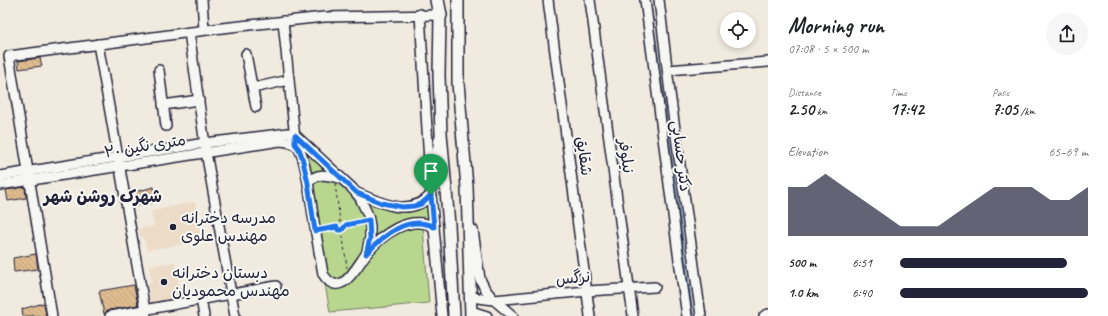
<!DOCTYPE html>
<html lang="en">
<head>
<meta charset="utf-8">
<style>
	body { margin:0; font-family:Caveat,"Playpen Sans Arabic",sans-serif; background:#f6f6f6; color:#202124; height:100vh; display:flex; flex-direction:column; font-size:15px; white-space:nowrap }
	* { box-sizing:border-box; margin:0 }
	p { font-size:13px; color:#757577 }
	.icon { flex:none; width:22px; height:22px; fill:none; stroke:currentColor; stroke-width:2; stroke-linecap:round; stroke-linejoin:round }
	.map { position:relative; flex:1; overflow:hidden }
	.side { display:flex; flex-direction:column; background:#fff; width:340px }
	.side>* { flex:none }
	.fabs { position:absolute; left:720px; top:12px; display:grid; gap:8px }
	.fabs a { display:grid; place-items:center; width:36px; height:36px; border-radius:50%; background:#fff; box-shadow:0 2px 6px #0003; font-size:20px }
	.pin { position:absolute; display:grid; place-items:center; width:34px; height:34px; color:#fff; margin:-41px -17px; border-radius:50% 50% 50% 0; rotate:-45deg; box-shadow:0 0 4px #0007 }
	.pin .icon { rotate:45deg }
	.round { display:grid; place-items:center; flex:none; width:42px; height:42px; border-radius:21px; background:#f6f6f6 }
	.overview { display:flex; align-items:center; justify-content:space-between; height:68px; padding:0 20px }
	h1 { font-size:22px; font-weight:600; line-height:30px }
	.figures { display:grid; grid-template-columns:repeat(3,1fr); gap:6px; height:68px; padding:4px 20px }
	.figures div { display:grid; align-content:center }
	.figures b { font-size:17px; font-weight:600 }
	.figures small { font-size:11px; font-weight:400 }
	.figures p { font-size:11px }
	.chart { height:112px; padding:8px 20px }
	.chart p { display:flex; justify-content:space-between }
	.chart svg { width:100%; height:72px; margin-top:4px; fill:#22223b; opacity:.7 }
	ul { padding:0 20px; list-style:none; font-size:13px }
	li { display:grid; grid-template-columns:64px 48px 1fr; align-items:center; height:30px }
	li i { height:10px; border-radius:5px; background:#22223b }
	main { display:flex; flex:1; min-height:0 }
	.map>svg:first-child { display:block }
	.built { fill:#ecdcc7 }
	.green { fill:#b9d68e; stroke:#6e7c64 }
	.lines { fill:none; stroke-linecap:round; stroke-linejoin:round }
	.stream { stroke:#6b8fae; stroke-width:2 }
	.building { fill:url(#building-back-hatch); stroke:#22223b }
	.minor-casing { stroke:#22223b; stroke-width:12 }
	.major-casing { stroke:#22223b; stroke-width:14 }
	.highway-casing { stroke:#22223b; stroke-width:16 }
	.path { stroke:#22223b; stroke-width:1; stroke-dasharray:3 3; stroke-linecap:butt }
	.minor { stroke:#f6f6f2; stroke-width:9 }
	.major { stroke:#f6f6f2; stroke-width:11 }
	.highway { stroke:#f6f6f2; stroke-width:13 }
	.route-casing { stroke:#fff; stroke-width:8 }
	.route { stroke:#1a73e8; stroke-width:5 }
	.poi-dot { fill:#22223b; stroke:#f6f6f2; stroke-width:1.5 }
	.labels { text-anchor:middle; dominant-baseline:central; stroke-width:4; stroke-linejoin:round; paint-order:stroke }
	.street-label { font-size:16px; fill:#22223b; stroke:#f6f6f2 }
	.poi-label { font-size:16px; fill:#22223b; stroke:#f6f6f2; text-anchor:start }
	.neighbourhood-label { font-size:17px; font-weight:bold; fill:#22223b; stroke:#f6f6f2 }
</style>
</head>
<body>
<main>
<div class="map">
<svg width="768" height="316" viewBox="0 0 768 316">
	<defs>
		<pattern id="building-back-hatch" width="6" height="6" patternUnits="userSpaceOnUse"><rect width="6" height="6" fill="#dfbc90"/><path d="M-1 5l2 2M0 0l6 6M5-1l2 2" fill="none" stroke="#bfa17d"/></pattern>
	</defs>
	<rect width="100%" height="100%" fill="#f1eade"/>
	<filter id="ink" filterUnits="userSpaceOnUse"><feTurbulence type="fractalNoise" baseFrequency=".025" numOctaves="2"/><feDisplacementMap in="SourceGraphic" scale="8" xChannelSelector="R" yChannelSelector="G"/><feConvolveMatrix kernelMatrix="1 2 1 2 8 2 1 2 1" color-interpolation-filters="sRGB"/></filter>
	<g filter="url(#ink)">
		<g class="built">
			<polygon points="195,202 202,241 147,250 144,239 139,235 138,229 154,226 151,211"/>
			<polygon points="175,262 181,298 151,302 148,284 152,280 149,266"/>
		</g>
		<g class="green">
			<polygon points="303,147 331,173 309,177"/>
			<path d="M325,180C351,184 369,216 365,241C363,251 356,260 350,268C344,276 338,282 328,276L312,187C315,181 319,181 325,180Z"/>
			<polygon points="364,200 409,211 416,210 429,202 432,221 425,219 372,243"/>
			<path d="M418,227H423L429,303L330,312L325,284C335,289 346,287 354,280C373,251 382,235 418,227Z"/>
		</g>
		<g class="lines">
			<polyline class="stream" points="650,0 693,316"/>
		</g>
		<g class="building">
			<polygon points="40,58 42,66 19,69 18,61"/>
			<polygon points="25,187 26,198 8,201 6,190"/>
			<polygon points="154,187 156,202 133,207 131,193"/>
			<polygon points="36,254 38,269 14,272 13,258"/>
			<polygon points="134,285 138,305 109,310 104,314 99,291"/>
			<polygon points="44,303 46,316 23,316 22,309"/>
		</g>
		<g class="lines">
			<g class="minor-casing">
				<g id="minor">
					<polyline points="202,0 204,30"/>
					<polyline points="548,0 590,316"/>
					<polyline points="590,0 633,316"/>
					<polyline points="645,0 678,253 687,316"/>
					<polyline points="659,0 670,93 701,316"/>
					<polyline points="420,14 431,195 442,316"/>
					<polyline points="283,21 295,139"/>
					<polyline points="189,32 206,152 235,316"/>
					<polyline points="98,44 146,316"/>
					<polyline points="246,54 256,107"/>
					<polyline points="159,70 166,126"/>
					<polyline points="668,70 768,62"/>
					<polyline points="253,88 289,80"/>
					<polyline points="163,105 199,100"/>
					<polyline points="434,174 439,139"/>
					<polyline points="0,176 205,143 288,133 295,135 352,188 360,198 368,215 370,226 370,237 367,252"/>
					<path d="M308,183C316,172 328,175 339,178"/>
					<path d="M0,185L280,141C287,142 295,142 299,149C306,161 308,186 311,201C314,225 319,250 323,274C341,302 357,265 367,253C382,234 410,214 434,227"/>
					<path d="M357,193C382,203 409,218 431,195"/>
					<polyline points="473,230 480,279 485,289 494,300 587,291 655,287"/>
					<polyline points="471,297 494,300 513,316"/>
					<polyline points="201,299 204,316"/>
					<polyline points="471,311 487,316"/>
					<polyline points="52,316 9,56 222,28 324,17 440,15"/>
					<polyline points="110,316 276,286"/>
					<polyline points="764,316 768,314"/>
				</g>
			</g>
			<g class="major-casing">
				<g id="major">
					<polyline points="458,0 458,83 467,187 471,316"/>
					<polyline points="440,15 439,75 441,133 449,225 454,316"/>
				</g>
			</g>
			<g class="highway-casing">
				<polyline id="highway" points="437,0 440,15"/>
			</g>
			<g class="path">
				<polyline points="335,184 340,221"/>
				<circle cx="341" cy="226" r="4.5"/>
				<polyline points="346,225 361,222"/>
				<polyline points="323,229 336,227"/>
				<polyline points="342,230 347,268"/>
			</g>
			<use href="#minor" class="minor"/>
			<use href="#major" class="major"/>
			<use href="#highway" class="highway"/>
		</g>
	</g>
	<g class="lines" filter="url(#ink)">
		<g class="route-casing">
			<path id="route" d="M295,135L357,193L382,203L402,207L414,206L421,204L431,195L434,227C408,214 383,236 366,254L370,238L369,220L346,225L342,230H338L337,227L315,231L308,183L302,157L299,149L295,144Z"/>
		</g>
		<use href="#route" class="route"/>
	</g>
	<g class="poi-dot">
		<circle cx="173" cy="227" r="4"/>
		<circle cx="164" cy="282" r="4"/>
	</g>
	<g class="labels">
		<g class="street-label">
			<text transform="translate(145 146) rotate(-9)">۲۰ متری نگین</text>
			<text transform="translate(584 156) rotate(82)">شقایق</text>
			<text transform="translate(626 156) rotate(82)">نیلوفر</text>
			<text transform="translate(681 156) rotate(83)">دکتر حسابی</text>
			<text transform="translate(573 278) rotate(-5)">نرگس</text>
		</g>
		<g class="poi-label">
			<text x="181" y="218">مدرسه دخترانه<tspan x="181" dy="18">مهندس علوی</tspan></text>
			<text x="172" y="273">دبستان دخترانه<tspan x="172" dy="18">مهندس محمودیان</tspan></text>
		</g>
		<g class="neighbourhood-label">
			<text x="103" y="196">شهرک روشن شهر</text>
		</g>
	</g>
</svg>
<div class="fabs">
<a><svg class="icon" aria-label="locate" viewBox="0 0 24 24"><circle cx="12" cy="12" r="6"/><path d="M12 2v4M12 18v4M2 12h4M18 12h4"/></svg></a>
</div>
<div class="pin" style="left:431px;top:195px;background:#1e9e55"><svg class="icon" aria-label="arrive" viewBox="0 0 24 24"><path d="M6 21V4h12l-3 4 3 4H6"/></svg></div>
</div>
<section class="side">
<div class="overview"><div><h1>Morning run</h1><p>07:08 · 5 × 500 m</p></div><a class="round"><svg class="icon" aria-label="share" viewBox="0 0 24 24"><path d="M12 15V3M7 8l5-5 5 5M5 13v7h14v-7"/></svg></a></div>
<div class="figures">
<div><p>Distance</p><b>2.50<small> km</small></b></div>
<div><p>Time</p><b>17:42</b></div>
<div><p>Pace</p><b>7:05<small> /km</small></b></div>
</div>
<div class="chart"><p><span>Elevation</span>65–69 m</p>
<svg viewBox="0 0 160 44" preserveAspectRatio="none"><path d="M0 44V14L10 14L20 6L30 14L40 22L50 30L60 38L70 38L80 38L90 30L100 22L110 14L120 14L130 14L140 22L150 22L160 14V44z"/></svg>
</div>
<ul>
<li><b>500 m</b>6:51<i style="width:89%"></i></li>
<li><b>1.0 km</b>6:40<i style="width:100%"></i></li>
</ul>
</section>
</main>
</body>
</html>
